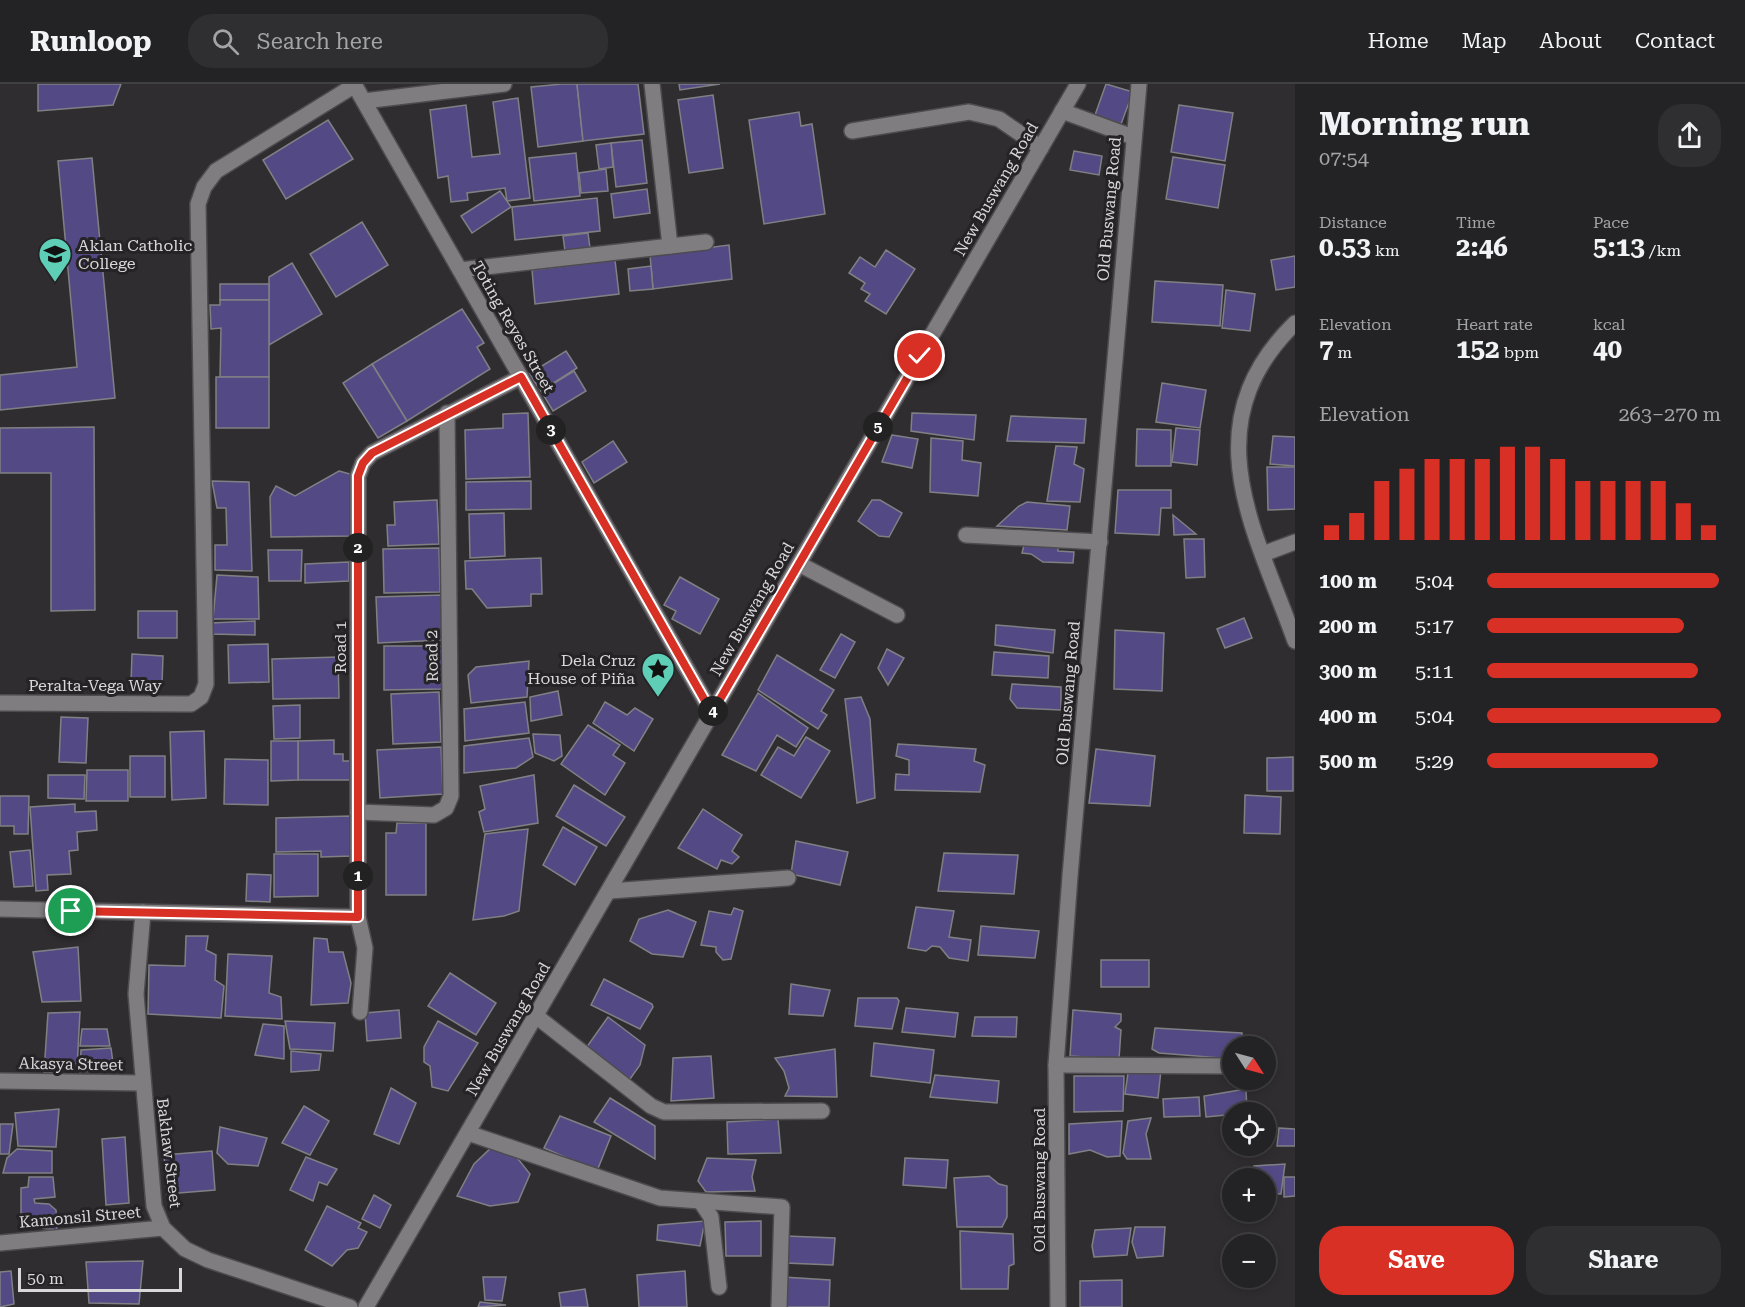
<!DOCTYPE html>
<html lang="en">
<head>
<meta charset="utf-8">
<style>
	body { margin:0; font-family:"Roboto Serif",serif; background:#2f2f31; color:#f1f3f6; height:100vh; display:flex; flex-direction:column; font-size:22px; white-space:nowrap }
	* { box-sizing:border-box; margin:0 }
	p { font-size:20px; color:#a3a4a6 }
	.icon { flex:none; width:33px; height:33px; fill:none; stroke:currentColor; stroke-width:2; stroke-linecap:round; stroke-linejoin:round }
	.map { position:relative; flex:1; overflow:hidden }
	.side { display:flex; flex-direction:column; background:#232224; width:450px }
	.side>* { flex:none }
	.needle { width:39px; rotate:126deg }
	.controls { position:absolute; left:1222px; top:952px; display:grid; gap:12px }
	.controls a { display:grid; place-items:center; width:54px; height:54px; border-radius:50%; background:#232224; box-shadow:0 3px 9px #0003,0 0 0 2px #403f41; font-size:30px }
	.scale { position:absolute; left:18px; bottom:15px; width:164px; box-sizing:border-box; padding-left:6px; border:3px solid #d8d7d9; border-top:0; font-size:16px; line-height:21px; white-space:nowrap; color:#d8d7d9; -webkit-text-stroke:4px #252326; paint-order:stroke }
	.pin { position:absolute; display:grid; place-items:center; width:51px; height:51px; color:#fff; margin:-26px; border:3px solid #fff; border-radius:50%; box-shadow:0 2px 6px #0007 }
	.km { position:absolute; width:30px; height:30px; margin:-15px; border-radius:50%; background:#222; color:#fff; font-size:16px; line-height:30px; text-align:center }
	.round { display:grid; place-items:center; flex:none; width:63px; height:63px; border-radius:24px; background:#2f2f31 }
	.headline { display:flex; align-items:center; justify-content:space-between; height:102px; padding:0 24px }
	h1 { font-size:33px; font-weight:700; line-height:45px }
	.stats { display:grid; grid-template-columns:repeat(3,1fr); gap:9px; height:102px; padding:6px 24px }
	.stats div { display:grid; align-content:center }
	.stats b { font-size:26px; font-weight:700 }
	.stats small { font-size:16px; font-weight:400 }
	.stats p { font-size:16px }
	.chart { height:168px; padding:12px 24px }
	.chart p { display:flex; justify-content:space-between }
	.chart svg { width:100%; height:108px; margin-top:6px; stroke:#d93025; stroke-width:6 }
	.primary-button { display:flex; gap:12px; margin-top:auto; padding:12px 24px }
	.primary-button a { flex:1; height:69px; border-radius:24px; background:#d93025; color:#fff; font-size:24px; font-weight:700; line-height:69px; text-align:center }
	.primary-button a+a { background:#2f2f31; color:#f1f3f6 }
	ul { padding:0 24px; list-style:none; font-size:20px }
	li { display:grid; grid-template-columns:96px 72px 1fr; align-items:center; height:45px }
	li i { height:15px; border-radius:8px; background:#d93025 }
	header { display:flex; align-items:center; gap:36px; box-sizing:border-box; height:84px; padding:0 30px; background:#232224; border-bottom:2px solid #403f41 }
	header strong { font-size:28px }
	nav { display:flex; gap:33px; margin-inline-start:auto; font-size:21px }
	.search { width:420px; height:54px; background:#2f2f31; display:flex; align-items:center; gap:15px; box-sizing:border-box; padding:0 21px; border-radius:24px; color:#a3a4a6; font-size:22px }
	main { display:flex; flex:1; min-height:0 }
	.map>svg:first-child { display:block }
	.building { fill:#534a85; stroke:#808084; stroke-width:1.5 }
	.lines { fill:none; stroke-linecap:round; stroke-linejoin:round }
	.minor-casing { stroke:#4d4b4e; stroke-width:18 }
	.minor { stroke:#7f7d80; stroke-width:15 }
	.route-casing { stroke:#fff; stroke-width:12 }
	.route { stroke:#d93025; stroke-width:8 }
	.labels { text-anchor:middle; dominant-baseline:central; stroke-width:6; stroke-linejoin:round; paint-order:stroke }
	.street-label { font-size:16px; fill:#d8d7d9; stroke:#252326 }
	.poi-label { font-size:16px; fill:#d8d7d9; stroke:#252326; text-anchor:start }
</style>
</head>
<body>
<header>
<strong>Runloop</strong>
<div class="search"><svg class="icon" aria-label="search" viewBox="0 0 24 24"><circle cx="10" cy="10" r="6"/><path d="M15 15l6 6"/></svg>Search here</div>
<nav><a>Home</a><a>Map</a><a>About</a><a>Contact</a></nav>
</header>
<main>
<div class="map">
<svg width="1295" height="1223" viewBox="0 0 1295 1223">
	<rect width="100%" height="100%" fill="#2f2d30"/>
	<g class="building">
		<polygon points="38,0 121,0 113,21 38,27"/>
		<polygon points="562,0 577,0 583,57 538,63 531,3"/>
		<polygon points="577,0 638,0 644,50 583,57"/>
		<polygon points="679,0 720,0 680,6"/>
		<polygon points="1106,0 1133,8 1121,40 1095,31"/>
		<polygon points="713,11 723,84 689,89 678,16"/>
		<polygon points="518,14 530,114 507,117 505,104 467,109 468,116 451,118 448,92 438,94 430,26 466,21 472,73 500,70 493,18"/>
		<polygon points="1179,21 1233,29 1225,77 1171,68"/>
		<polygon points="799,28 801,42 812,40 825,130 764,140 749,36"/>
		<polygon points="328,36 353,75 286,115 263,76"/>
		<polygon points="642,56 647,99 616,103 611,59"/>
		<polygon points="611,59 613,83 599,85 596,61"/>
		<polygon points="1074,67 1102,72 1099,91 1070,86"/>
		<polygon points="576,69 580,112 534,117 529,74"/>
		<polygon points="1173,73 1225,81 1218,124 1166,115"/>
		<polygon points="92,74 115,314 0,326 0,291 77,283 58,77"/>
		<polygon points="606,85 608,107 581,109 579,89"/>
		<polygon points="647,105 650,129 614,134 611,110"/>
		<polygon points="500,107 511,123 472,149 461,132"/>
		<polygon points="597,114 600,147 515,156 512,123"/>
		<polygon points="362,138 388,181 336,213 310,170"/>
		<polygon points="588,149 590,164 565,167 563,152"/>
		<polygon points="729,161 732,195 653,205 650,171"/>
		<polygon points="886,166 915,185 886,230 865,217 870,210 861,205 865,199 849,189 860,173 875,183"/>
		<polygon points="1295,172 1295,203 1276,206 1271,176"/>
		<polygon points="615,176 619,210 535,220 532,186"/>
		<polygon points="292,179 322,230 269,261 269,193"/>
		<polygon points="651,182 653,205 630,207 628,185"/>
		<polygon points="1155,197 1223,201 1220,242 1152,238"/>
		<rect x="220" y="200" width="49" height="16"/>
		<polygon points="1226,206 1255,210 1250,247 1222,244"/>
		<polygon points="220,216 269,216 269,293 220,293 221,244 211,245 210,221 220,221"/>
		<polygon points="462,225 484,259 477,263 490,285 407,337 372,280"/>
		<polygon points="566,267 577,284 541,307 529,290"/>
		<polygon points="372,280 407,337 378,354 343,299"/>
		<polygon points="574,287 586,307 553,327 541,307"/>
		<rect x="216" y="293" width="53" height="51"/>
		<polygon points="1162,299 1206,306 1200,344 1156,338"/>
		<polygon points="528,329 530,393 466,395 465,346 503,344 503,330"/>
		<polygon points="912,329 976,331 974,356 911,347"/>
		<polygon points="1011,332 1086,335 1084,359 1007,357"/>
		<polygon points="94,343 95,526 51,527 51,389 0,389 0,344"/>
		<polygon points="1176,344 1200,346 1197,381 1172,378"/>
		<polygon points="1137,345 1171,346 1171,382 1136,382"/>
		<polygon points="892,351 918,355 912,384 882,378"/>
		<polygon points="1273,352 1295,353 1295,382 1270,380"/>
		<polygon points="931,354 963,357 962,376 981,379 978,412 930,408"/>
		<polygon points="613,357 627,378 594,399 582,378"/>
		<polygon points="1056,362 1077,363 1074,380 1084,385 1080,418 1047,417"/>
		<polygon points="1267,383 1295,383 1295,425 1268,426"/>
		<polygon points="339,387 350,390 351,452 271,453 270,413 276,402 295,412"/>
		<polygon points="212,397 249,398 252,487 215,486 215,461 227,461 226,424 217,424"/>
		<polygon points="531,397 531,425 466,426 466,398"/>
		<polygon points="1118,406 1171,406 1171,424 1161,424 1159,451 1115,449"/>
		<polygon points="437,416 439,460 388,462 387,441 395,441 394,418"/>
		<polygon points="872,416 880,416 902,429 889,453 879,452 858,437"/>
		<polygon points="1027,418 1070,422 1067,446 997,442 1019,422"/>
		<polygon points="504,429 505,472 470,474 469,430"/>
		<polygon points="1173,431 1196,450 1174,451"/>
		<polygon points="1184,455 1204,455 1205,493 1186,494"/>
		<polygon points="1024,461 1058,462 1058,467 1074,468 1073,479 1043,478 1031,470 1022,469"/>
		<polygon points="439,464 440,508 384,509 383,465"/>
		<polygon points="268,466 302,466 301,497 269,497"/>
		<polygon points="541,474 542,510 531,510 531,522 487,524 472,505 466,505 465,477"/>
		<polygon points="349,478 349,497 305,499 305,480"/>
		<polygon points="217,491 258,493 259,535 213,535"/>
		<polygon points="680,493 719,515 700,550 672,535 676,527 664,521"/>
		<polygon points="442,511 443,556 378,559 376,513"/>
		<rect x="138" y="527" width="39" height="27"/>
		<polygon points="1244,534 1252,554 1225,564 1217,545"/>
		<polygon points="255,537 255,551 209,550 211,539"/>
		<polygon points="996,541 1055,546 1053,569 995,561"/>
		<polygon points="1115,546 1164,549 1162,607 1114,605"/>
		<polygon points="841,550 855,558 835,594 820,586"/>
		<polygon points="268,560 269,598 229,599 228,561"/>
		<polygon points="384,562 442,562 443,605 384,606"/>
		<polygon points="887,565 904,574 888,601 878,584"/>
		<polygon points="994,568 1049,572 1048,594 992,591"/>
		<polygon points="132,570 163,572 162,600 131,599"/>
		<polygon points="777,571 834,606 821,627 827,631 818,645 758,606"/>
		<polygon points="338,573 339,614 273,615 272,575"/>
		<polygon points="529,577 527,613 471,619 468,591 476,583"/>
		<polygon points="1012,600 1061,603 1061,626 1017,624 1010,615"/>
		<polygon points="558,607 562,631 531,637 530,613"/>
		<polygon points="439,608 441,658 393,660 391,610"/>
		<polygon points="758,609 808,644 796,663 777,651 756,687 722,671"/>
		<polygon points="861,613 870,635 875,714 857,719 845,615"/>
		<polygon points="525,618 529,649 465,657 464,625"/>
		<polygon points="605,618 627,631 635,624 653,635 634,667 593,639"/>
		<polygon points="300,621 300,654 274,655 273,622"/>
		<polygon points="61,633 88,634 86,679 59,678"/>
		<polygon points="588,641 620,661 613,671 625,679 605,711 561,680"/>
		<polygon points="204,647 206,714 172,716 170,648"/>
		<polygon points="533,650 560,651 562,672 554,677 535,669"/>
		<polygon points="806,653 830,667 801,714 761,691 778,663 794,672"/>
		<polygon points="529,654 533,673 516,684 464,689 464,662"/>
		<polygon points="334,656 334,670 343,670 343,677 352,677 352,696 298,696 298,657"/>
		<polygon points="271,657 298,657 298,696 271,697"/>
		<polygon points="898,660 976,665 974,677 985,681 980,708 895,706 896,690 909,691 909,676 896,672"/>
		<polygon points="441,663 443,710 380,714 377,666"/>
		<polygon points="1096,665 1155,672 1150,722 1089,719"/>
		<rect x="130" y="672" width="35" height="41"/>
		<polygon points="1293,673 1293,707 1267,707 1267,674"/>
		<polygon points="225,675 268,676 268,721 224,720"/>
		<polygon points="87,686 128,686 128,717 86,717"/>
		<polygon points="48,691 85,691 84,715 48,714"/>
		<polygon points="534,691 538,739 484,748 479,728 485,725 480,702"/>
		<polygon points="574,701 625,733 606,762 556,732"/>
		<polygon points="1245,711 1281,713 1280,750 1244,749"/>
		<polygon points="0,712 29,712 28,750 14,750 14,742 0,742"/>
		<polygon points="75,720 75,728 96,727 97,746 77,748 78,766 69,767 71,790 47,791 48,806 36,807 30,723"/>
		<polygon points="703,725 742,751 732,767 739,773 732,780 721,776 717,785 678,764"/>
		<polygon points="351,732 352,772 321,773 321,767 276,768 276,734"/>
		<polygon points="397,739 426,739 426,811 386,811 386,749 396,749"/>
		<polygon points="563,743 597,763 575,801 543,781"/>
		<polygon points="528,745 519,827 504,832 473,836 485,750"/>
		<polygon points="796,757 848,768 840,801 791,790"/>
		<polygon points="30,766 33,802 14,803 10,768"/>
		<polygon points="944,769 1018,771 1014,810 938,807"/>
		<polygon points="274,770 318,770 318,812 274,813"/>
		<polygon points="247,790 271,791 270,818 246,817"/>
		<polygon points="916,823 954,827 949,853 971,856 968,877 949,874 940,863 932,862 926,867 908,864"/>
		<polygon points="734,824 743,827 731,875 723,876 716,868 716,863 701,861 709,827 731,831"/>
		<polygon points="668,826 696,838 683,873 652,870 630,857 639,835"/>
		<polygon points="981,842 1039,847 1035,874 978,871"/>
		<polygon points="186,852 208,852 206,866 216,871 215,896 224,902 221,934 148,930 149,881 185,882"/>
		<polygon points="314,854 327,855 329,868 343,868 351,899 348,919 311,921"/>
		<polygon points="78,863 81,917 42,918 33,868"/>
		<polygon points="228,870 272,872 269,909 281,913 282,935 225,932"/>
		<rect x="1101" y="876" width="48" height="27"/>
		<polygon points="450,889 496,919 476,951 428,922"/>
		<polygon points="604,895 652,920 653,923 640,945 591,921"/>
		<polygon points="791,900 830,906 823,932 789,930"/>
		<polygon points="858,914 897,914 899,917 892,945 855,942"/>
		<polygon points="906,924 958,929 955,953 902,948"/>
		<polygon points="399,926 401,954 367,957 365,929"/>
		<polygon points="1073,926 1121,930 1121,937 1115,943 1121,946 1119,975 1070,972"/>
		<polygon points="80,928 77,984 60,984 58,988 44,988 48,929"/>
		<polygon points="608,933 645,961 640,981 630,995 586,964"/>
		<polygon points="975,933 1017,933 1016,953 972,952"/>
		<polygon points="285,937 335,939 333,967 290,965"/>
		<polygon points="438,937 478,959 448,1007 432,1003 430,982 424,978 424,963"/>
		<polygon points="263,940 284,942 284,975 255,971"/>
		<polygon points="1155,944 1242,949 1242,963 1233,963 1233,975 1159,969 1152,965"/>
		<polygon points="82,945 107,945 110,962 80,962"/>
		<polygon points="874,959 934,966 930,999 871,992"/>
		<polygon points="111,964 114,986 80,988 81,966"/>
		<polygon points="835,965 837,1013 785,1012 789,1004 784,987 775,974"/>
		<polygon points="291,967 321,970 319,986 291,988"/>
		<polygon points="711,972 714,1014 671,1017 673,974"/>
		<polygon points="1161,986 1158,1014 1125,1010 1128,989"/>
		<polygon points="935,991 999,997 997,1019 930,1013"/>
		<polygon points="1074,992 1124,992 1123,1027 1074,1028"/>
		<polygon points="391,1004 416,1019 399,1060 374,1050"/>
		<polygon points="1246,1005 1247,1029 1206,1033 1204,1012"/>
		<polygon points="1199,1013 1200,1032 1164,1033 1163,1015"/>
		<polygon points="610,1014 655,1042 655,1075 594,1038"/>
		<polygon points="304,1022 329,1037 310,1071 282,1059"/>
		<polygon points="59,1025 56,1063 18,1062 15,1029"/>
		<polygon points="560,1032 611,1052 597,1087 544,1064"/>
		<polygon points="1151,1034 1146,1050 1151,1075 1127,1075 1123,1069 1128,1037"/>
		<polygon points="778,1035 781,1069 728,1070 727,1038"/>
		<polygon points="1122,1037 1120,1072 1107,1073 1090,1066 1069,1070 1069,1040"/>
		<polygon points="0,1040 13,1040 9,1070 0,1070"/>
		<polygon points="220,1043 267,1054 258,1082 228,1080 217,1069"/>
		<polygon points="1279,1044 1295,1045 1295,1062 1277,1062"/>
		<polygon points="125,1053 129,1119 106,1121 102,1055"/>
		<polygon points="493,1062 515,1071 530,1090 518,1118 490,1122 457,1112 474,1080"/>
		<polygon points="17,1065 52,1067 52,1089 3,1089 7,1074"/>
		<polygon points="212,1067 215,1106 167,1110 164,1071"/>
		<polygon points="306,1073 337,1085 327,1101 319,1098 313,1117 290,1106"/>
		<polygon points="707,1074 756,1076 752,1093 755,1107 706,1108 698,1097"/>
		<polygon points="905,1074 948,1076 946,1104 903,1101"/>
		<polygon points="1285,1080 1281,1110 1266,1109 1266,1095 1255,1095 1254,1082"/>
		<polygon points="989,1092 999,1100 1007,1102 1007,1133 1002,1143 957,1143 954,1094"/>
		<polygon points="29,1093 53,1093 55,1113 34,1115 35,1119 49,1120 56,1126 57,1146 21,1142 21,1104 28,1103"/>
		<polygon points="1284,1093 1295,1093 1295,1112 1284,1113"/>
		<polygon points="374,1111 391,1121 380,1144 362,1135"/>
		<polygon points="327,1122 361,1139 358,1144 367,1148 358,1164 347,1166 332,1182 305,1166"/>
		<polygon points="705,1137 700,1162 657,1156 658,1141"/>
		<polygon points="761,1137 761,1172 726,1172 725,1138"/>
		<polygon points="1135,1143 1165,1143 1163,1172 1137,1174 1132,1158"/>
		<polygon points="1131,1144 1127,1171 1094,1173 1092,1162 1095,1146"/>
		<polygon points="960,1147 1013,1150 1014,1180 1009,1182 1008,1205 961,1205"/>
		<polygon points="786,1152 835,1154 833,1181 785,1179"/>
		<polygon points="143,1177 139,1220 89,1219 86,1178"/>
		<polygon points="11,1187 14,1220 0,1223 0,1188"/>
		<polygon points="685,1187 687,1223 639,1223 637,1191"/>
		<polygon points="483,1193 506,1193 502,1217 485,1216"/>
		<polygon points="783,1193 830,1196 829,1223 781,1223"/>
		<polygon points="1122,1196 1122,1223 1080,1223 1080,1197"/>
		<polygon points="585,1205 588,1223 561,1223 559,1209"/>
		<polygon points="480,1218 506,1221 478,1223"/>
	</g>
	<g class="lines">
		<g class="minor-casing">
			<g id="minor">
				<polyline points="354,0 712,629"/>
				<polyline points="652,0 670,162"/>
				<polyline points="364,17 504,0"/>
				<polyline points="1062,27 1133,53"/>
				<polyline points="852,47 969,28 999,35 1041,64"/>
				<polyline points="460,186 706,158"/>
				<path d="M1295,239C1191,341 1255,445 1295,557"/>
				<polyline points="966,451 1100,458"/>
				<polyline points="1263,470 1295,458"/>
				<polyline points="799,480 897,531"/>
				<polyline points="0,619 191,620 201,613 206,600 198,120 204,103 216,87 355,1"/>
				<polyline points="358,728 434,731 446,724 451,712 447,329"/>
				<polyline points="610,807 788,794"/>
				<polyline points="0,825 358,833"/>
				<polyline points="143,828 136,910 154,1122 163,1144 185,1165 208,1176 350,1223"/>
				<polyline points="360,928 365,864 358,833 358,392 363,379 372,369 521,293"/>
				<polyline points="536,932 651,1022 664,1028 822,1027"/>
				<polyline points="1056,981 1233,982"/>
				<polyline points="0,997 142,999"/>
				<polyline points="468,1049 660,1114 782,1123 779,1223"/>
				<polyline points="701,1118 711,1133 719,1203"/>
				<polyline points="0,1159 163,1144"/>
				<polyline points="366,1223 1078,0"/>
				<polyline points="1058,1223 1056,981 1070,792 1139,0"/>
			</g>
		</g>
		<use href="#minor" class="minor"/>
	</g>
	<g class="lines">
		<g class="route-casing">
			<polyline id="route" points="71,827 358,833 358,392 363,379 372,369 521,293 712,629 920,272"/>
		</g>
		<use href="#route" class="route"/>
	</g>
	<defs>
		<g id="university-pin" transform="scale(1.725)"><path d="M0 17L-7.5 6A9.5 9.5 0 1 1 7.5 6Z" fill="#5eceb7" stroke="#252326"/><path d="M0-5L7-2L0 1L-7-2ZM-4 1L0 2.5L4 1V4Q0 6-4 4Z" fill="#111"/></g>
		<g id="sight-pin" transform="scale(1.725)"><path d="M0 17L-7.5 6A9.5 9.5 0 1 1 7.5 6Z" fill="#5eceb7" stroke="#252326"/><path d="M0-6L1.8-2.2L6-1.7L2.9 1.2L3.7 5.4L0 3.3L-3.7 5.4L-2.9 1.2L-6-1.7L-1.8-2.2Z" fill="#111"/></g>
	</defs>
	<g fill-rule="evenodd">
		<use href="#university-pin" x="55" y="170"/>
		<use href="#sight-pin" x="658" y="585"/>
	</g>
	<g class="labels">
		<g class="street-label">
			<text transform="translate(996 105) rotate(-60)">New Buswang Road</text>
			<text transform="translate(1109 125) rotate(-85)">Old Buswang Road</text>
			<text transform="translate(513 243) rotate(60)">Toting Reyes Street</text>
			<text transform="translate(752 525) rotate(-60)">New Buswang Road</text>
			<text transform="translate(340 563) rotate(-90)">Road 1</text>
			<text transform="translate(432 572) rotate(-91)">Road 2</text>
			<text x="95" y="601">Peralta-Vega Way</text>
			<text transform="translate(1068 609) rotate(-85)">Old Buswang Road</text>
			<text transform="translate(508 945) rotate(-60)">New Buswang Road</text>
			<text transform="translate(71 980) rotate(1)">Akasya Street</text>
			<text transform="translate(169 1069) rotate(83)">Bakhaw Street</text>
			<text transform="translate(1039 1096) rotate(-90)">Old Buswang Road</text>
			<text transform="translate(80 1133) rotate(-5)">Kamonsil Street</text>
		</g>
		<g class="poi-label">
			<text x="78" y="161">Aklan Catholic<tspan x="78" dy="18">College</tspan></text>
			<text x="635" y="576" text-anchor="end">Dela Cruz<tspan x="635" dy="18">House of Piña</tspan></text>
		</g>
	</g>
</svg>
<div class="controls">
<a><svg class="needle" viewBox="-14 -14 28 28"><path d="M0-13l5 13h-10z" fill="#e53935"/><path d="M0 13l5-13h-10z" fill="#a3a4a6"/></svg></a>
<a><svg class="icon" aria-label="locate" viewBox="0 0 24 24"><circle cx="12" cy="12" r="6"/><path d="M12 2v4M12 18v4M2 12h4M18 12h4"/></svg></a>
<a>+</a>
<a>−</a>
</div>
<div class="scale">50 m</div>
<div class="pin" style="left:71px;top:827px;background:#1e9e55"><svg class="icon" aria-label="arrive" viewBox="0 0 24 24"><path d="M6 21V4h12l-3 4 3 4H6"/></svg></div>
<div class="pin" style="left:920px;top:272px;background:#d93025"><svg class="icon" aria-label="check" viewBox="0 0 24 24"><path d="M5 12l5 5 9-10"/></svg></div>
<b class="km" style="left:358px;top:792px">1</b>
<b class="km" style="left:358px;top:464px">2</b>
<b class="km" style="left:551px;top:346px">3</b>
<b class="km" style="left:713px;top:627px">4</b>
<b class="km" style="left:878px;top:343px">5</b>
</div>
<section class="side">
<div class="headline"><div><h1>Morning run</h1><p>07:54</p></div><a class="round"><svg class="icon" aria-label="share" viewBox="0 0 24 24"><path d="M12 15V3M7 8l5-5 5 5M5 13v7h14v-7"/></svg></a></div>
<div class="stats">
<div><p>Distance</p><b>0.53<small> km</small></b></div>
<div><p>Time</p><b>2:46</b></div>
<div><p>Pace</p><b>5:13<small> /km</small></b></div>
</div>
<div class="stats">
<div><p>Elevation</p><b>7<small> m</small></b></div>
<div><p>Heart rate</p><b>152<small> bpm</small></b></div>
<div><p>kcal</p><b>40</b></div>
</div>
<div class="chart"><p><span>Elevation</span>263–270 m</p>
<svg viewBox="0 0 160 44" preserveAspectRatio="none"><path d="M5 44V38M15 44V33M25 44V20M35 44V15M45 44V11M55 44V11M65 44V11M75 44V6M85 44V6M95 44V11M105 44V20M115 44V20M125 44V20M135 44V20M145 44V29M155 44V38"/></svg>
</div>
<ul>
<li><b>100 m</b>5:04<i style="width:99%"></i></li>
<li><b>200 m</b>5:17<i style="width:84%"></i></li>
<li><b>300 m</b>5:11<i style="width:90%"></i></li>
<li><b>400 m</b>5:04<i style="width:100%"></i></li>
<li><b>500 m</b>5:29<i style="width:73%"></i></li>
</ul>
<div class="primary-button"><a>Save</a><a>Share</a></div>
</section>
</main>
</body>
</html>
